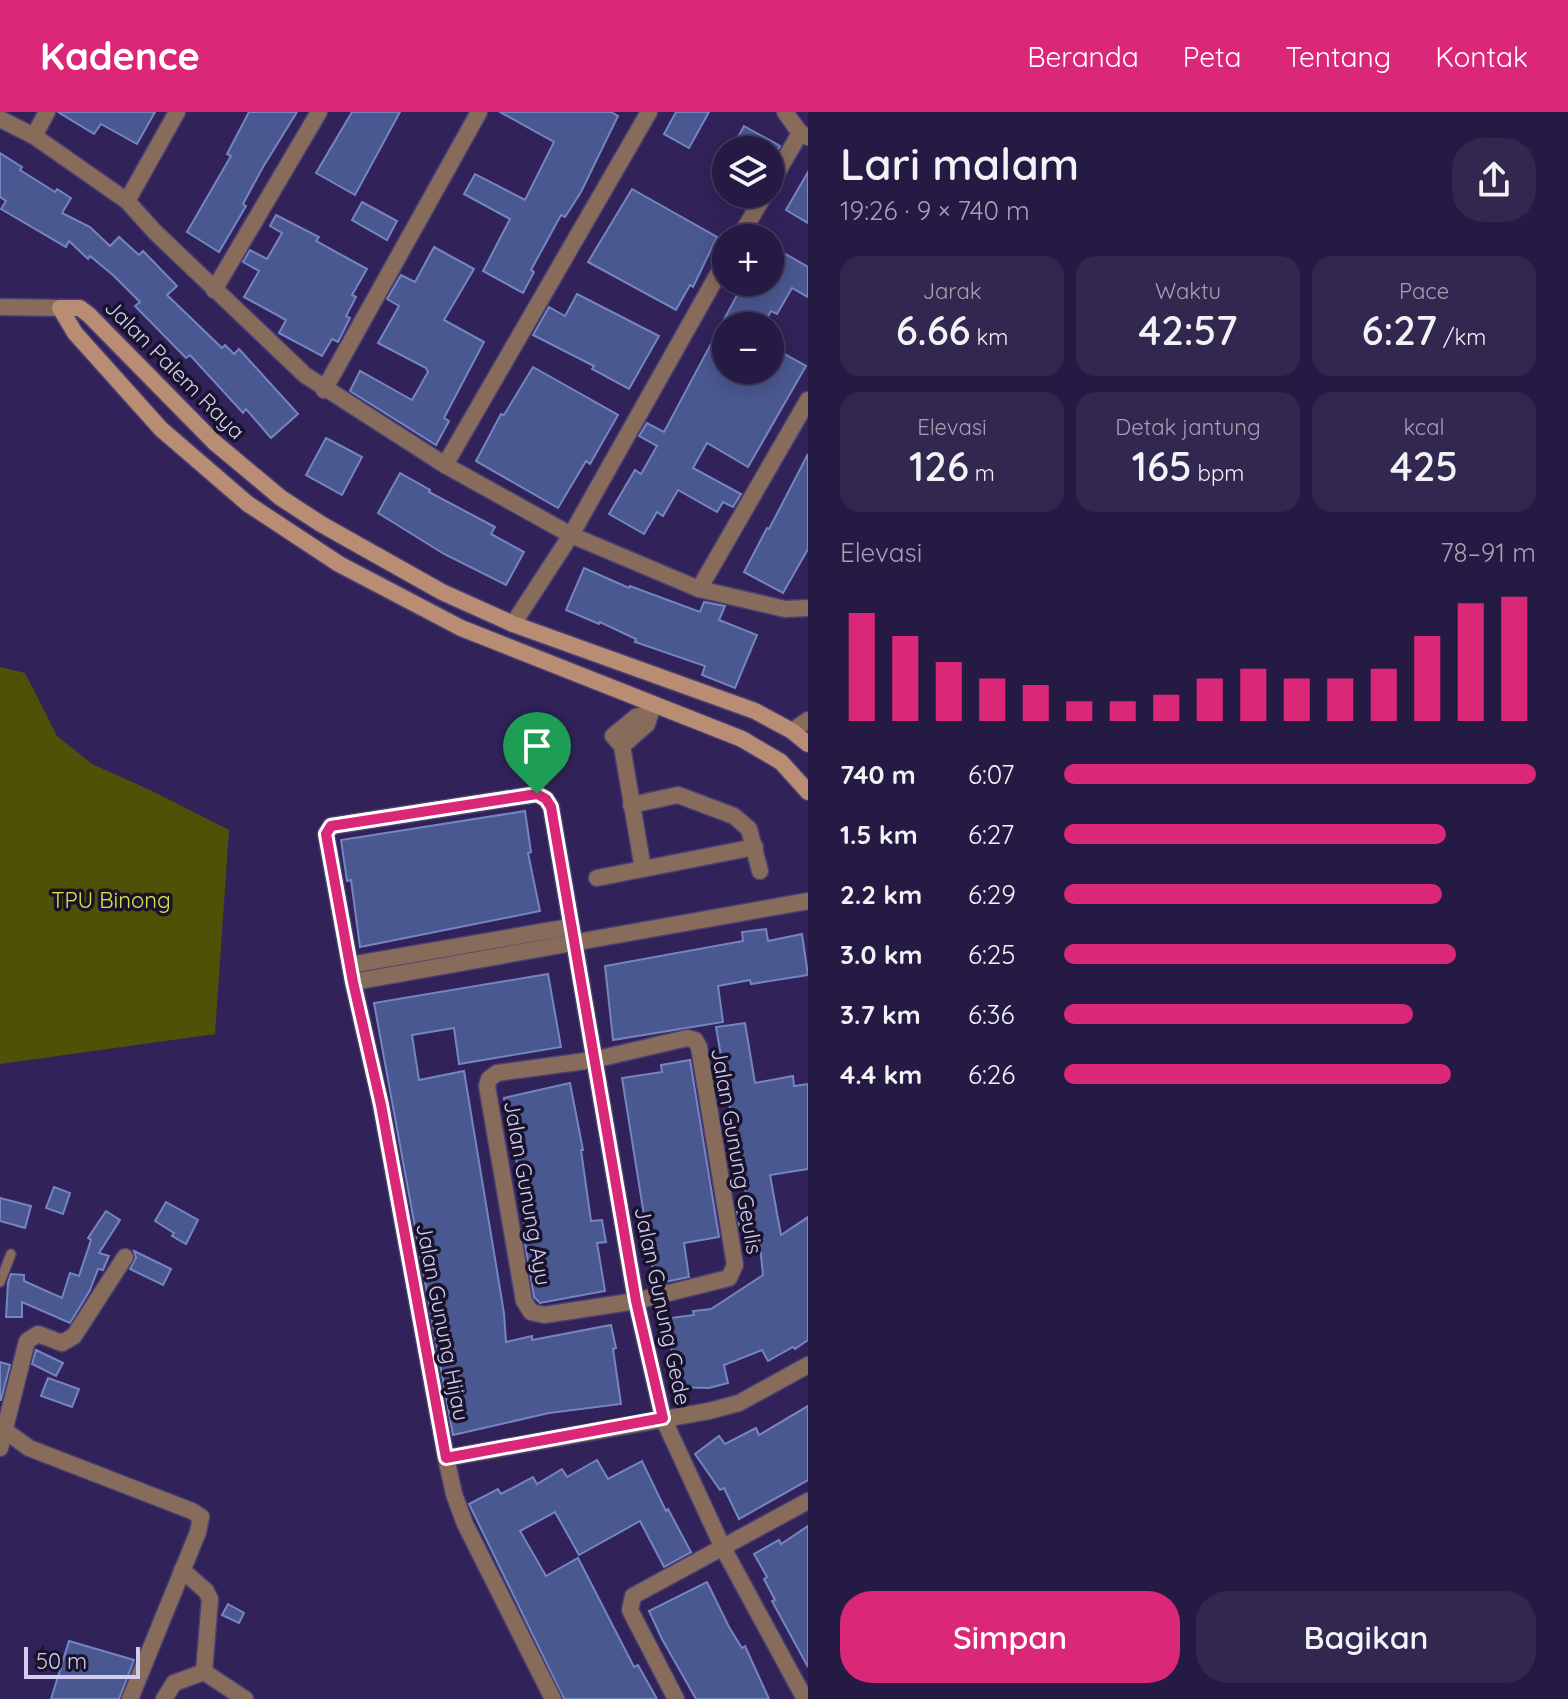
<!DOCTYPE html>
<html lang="id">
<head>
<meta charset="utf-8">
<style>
	body { margin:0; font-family:Quicksand,sans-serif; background:#31274f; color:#f1f3f6; height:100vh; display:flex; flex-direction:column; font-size:30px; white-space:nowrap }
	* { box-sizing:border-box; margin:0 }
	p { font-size:26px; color:#a3a1b2 }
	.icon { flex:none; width:44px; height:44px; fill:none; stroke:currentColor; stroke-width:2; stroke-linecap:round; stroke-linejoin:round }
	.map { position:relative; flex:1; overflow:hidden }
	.sheet { display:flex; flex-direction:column; background:#251a44; width:760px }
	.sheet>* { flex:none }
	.buttons { position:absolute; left:712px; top:24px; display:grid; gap:16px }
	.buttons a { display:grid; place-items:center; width:72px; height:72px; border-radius:50%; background:#251a44; box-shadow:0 4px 20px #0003,0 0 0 2px #42385d; font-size:40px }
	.scale { position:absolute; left:24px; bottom:20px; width:116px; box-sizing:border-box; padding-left:8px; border:4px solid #d2cdef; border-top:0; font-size:22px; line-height:28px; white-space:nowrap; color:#d2cdef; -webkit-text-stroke:6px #18132b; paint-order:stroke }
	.pin { position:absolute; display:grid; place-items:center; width:68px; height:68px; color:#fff; margin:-82px -34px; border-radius:50% 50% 50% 0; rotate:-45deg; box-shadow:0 0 8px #0007 }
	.pin .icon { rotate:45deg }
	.round { display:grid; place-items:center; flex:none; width:84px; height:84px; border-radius:32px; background:#31274f }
	.summary { display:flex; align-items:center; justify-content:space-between; height:136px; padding:0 32px }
	h1 { font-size:44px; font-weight:600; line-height:60px }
	.metrics { display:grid; grid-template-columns:repeat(3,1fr); gap:12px; height:136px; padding:8px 32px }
	.metrics div { display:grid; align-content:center; border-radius:20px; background:#31274f; text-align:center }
	.metrics b { font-size:40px; font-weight:600 }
	.metrics small { font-size:22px; font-weight:400 }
	.metrics p { font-size:22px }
	.chart { height:224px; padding:16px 32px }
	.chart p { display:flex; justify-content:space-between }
	.chart svg { width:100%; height:144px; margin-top:8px; stroke:#db2777; stroke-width:6 }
	.primary-button { display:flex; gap:16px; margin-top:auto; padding:16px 32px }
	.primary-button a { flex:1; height:92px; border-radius:32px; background:#db2777; color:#fff; font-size:32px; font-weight:600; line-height:92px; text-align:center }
	.primary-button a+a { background:#31274f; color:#f1f3f6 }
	ul { padding:0 32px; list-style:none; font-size:26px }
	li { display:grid; grid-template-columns:128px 96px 1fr; align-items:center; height:60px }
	li i { height:20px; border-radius:10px; background:#db2777 }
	header { display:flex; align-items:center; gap:48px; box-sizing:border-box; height:112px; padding:0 40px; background:#db2777; color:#fff }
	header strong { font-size:38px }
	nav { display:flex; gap:44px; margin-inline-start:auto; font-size:28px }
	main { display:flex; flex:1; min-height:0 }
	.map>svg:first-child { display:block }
	.green { fill:#4f5206 }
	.building { fill:#4a5891; stroke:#7485c1; stroke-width:2 }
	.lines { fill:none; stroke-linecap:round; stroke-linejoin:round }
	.lane-casing { stroke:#4b3e72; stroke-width:12 }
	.street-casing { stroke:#4b3e72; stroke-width:19 }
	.secondary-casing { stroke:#4b3e72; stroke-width:19 }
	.lane { stroke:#876c5c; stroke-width:9 }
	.street { stroke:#876c5c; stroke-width:16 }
	.secondary { stroke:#b88d74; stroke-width:16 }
	.route-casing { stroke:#fff; stroke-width:16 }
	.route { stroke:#db2777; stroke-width:10 }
	.labels { text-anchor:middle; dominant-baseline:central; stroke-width:7; stroke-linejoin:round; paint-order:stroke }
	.street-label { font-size:22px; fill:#d2cdef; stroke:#18132b }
	.park-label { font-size:22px; fill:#dbe147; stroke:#18132b }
</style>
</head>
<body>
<header>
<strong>Kadence</strong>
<nav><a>Beranda</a><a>Peta</a><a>Tentang</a><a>Kontak</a></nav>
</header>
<main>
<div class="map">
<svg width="808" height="1587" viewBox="0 0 808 1587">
	<rect width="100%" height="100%" fill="#31235a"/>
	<polygon class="green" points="0,555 25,561 57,624 92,652 150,678 229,718 215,922 0,952"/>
	<g class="building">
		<polygon points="58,0 155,0 137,32 101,12 94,22"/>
		<polygon points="249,0 297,0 263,55 243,92 246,94 219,140 187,120 231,44 227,42"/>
		<polygon points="352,0 400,0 355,83 316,61"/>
		<polygon points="500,0 611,0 618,4 581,80 565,105 561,103 531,158 534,160 523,181 483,159 510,107 464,82 475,62 525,88 554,30"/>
		<polygon points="676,0 709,0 689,36 664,22"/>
		<polygon points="744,14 780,34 778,38 731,38"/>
		<polygon points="0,41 22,55 20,58 55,80 57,77 71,86 62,101 90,115 110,134 119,125 139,143 143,139 177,174 167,183 222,236 225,233 234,242 239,237 298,302 271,326 246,297 243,301 190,243 186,246 135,194 140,190 114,164 90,144 88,147 69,129 66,135 1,97 6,89 0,85"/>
		<polygon points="808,60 808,111 786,98"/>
		<polygon points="632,77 717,125 693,175 690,173 676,198 588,150"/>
		<polygon points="362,90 397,109 387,128 352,108"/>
		<polygon points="276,103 319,125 316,129 367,157 352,183 356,185 346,204 350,206 338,230 332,227 322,244 279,221 286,208 244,185 259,159 243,150 250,138 267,147 282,121 270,114"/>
		<polygon points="770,133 808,155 808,185 792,176 777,202 771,199 763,214 726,214 726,258 770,258 770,234 806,254 748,355 707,331 693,356 741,382 733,395 723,390 717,400 678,378 663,404 657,400 644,422 609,402 635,358 641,362 657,334 639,324 647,311 664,320 744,170 770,170"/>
		<polygon points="434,135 474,157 444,208 484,230 444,306 449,309 436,333 350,279 360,259 412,288 428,260 426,256 378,231 399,194 387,187 401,163 415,170"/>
		<polygon points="577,182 659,224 629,277 592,257 594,254 533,223 549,195 565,204"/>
		<polygon points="533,255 618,303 590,352 586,349 558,396 476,349 501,302 504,303"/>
		<polygon points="326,326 362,345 342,383 306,363"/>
		<polygon points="808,342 808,437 783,481 744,460 767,416 769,417"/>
		<polygon points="400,361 430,378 429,380 495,415 491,422 524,440 506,473 444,442 378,401"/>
		<polygon points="584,456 629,476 630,474 700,500 704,490 725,494 719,508 757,523 735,576 702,563 705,554 635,530 636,527 600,510 599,512 566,498"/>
		<polygon points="525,699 531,740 528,741 540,799 360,835 351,768 347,769 341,728"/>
		<polygon points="766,817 768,829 802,822 808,863 751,872 750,868 718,874 723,910 613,928 605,854 743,829 742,820"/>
		<polygon points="548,862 561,935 459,952 454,916 412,923 419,968 464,959 504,1201 506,1230 532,1224 532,1228 611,1213 616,1236 613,1237 621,1292 549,1301 453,1323 374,891"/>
		<polygon points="745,911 755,971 793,964 794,974 808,972 808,1057 770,1063 781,1123 808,1105 808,1228 795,1237 793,1235 768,1249 762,1238 724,1253 728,1271 709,1276 673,1275 671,1230 666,1230 662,1207 694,1203 693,1199 711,1197 763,1163 759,1125 754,1125 753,1116 740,1117 737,1100 748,1099 741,1045 732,1008 716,915"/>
		<polygon points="690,948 719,1125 684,1131 689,1165 655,1172 622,966 662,960 661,953"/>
		<polygon points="570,971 583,1038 581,1038 591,1109 602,1108 606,1130 597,1131 605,1179 540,1191 534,1185 525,1132 523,1097 526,1097 504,986"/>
		<polygon points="54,1075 70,1081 63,1102 46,1096"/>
		<polygon points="0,1086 31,1094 25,1116 0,1109"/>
		<polygon points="166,1090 198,1108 186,1132 172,1124 174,1121 155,1109"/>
		<polygon points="106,1099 120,1108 99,1141 109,1144 103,1158 98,1157 90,1178 70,1211 22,1190 22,1205 6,1205 8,1171 11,1162 24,1163 24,1169 62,1186 70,1161 79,1164 91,1128 88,1126"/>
		<polygon points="134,1139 171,1157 163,1173 130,1157 136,1146"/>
		<polygon points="36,1238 63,1251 56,1264 32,1252"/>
		<polygon points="0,1250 10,1253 1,1288 0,1288"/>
		<polygon points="48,1266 79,1277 72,1295 41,1284"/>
		<polygon points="808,1294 808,1368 739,1407 724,1376 720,1378 695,1342 719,1324 725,1332 756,1316 759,1323"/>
		<polygon points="597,1348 608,1367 642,1349 666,1399 668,1397 691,1440 664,1455 640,1409 579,1443 555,1400 520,1419 546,1464 578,1446 634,1555 638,1553 657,1587 564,1587 469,1392 498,1377 501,1382 533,1365 537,1372 562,1357 567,1365"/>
		<polygon points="808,1414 808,1555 772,1489 775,1488 764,1467 767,1465 754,1442 779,1428 781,1432"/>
		<polygon points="707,1470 729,1515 742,1536 745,1534 769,1587 696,1587 662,1527 649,1499"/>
		<polygon points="228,1492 244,1501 239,1511 222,1503"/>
		<polygon points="69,1529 134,1548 119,1587 51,1587"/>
	</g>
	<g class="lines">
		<g class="lane-casing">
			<polyline id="lane" points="0,1170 11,1142"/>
		</g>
		<g class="street-casing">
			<g id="street">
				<polyline points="785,0 800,21"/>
				<polyline points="0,7 34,24 127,89 155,120 305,263 445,353 571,423 699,477 785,497 808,496"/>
				<polyline points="34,24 47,0"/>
				<polyline points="770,73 800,21 808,25"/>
				<polyline points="127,89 177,0"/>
				<polyline points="739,126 765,82"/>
				<polyline points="214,178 319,0"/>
				<polyline points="0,195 60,196"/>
				<polyline points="324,278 479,0"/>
				<polyline points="445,353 649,0"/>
				<polyline points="699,477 808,288"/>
				<polyline points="513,512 571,423 726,148"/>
				<polyline points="792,619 808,608"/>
				<polyline points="622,634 647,612 652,596"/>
				<polyline points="631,693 678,683 734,704 749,717 760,759"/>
				<polyline points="643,757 622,634 613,624 636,605 650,601"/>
				<polyline points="597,766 755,735"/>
				<polyline points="350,853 570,815"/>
				<polyline points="353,870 808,789"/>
				<polygon points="687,926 695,928 699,935 735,1153 729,1166 636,1189 544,1203 531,1200 524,1189 487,974 489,967 497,961 593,948"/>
				<polyline points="0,1315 29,1336 192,1399 201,1405 198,1420 130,1587"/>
				<polyline points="0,1336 27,1229 38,1222 62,1231 74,1224 125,1145"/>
				<polyline points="446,1346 709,1299 739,1291 808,1253"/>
				<polyline points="182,1458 206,1479 210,1487 204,1560 245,1587"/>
				<polyline points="164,1587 174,1571 204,1560"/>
				<polyline points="553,1587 465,1412 454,1382 446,1346 381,993 353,870 326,722 331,714 537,682 546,687 551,695 636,1189 663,1306 723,1436 805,1587"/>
				<polyline points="676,1587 630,1498 633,1484 808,1389"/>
			</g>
		</g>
		<g class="secondary-casing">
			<polyline id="secondary" points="808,632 792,619 755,599 513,512 442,480 321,412 281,386 214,330 89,203 80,196 60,196 75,221 161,317 248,392 339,452 461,516 742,627 781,650 808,680"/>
		</g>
		<use href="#lane" class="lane"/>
		<use href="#street" class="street"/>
		<use href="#secondary" class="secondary"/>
	</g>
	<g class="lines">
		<g class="route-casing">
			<polygon id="route" points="537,682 546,687 551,695 636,1189 663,1306 446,1346 381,993 353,870 326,722 331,714"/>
		</g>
		<use href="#route" class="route"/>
	</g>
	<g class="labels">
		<g class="street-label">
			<text transform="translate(175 257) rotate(45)">Jalan Palem Raya</text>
			<text transform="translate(737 1039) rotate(80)">Jalan Gunung Geulis</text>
			<text transform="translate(528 1081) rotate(80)">Jalan Gunung Ayu</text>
			<text transform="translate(663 1194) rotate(78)">Jalan Gunung Gede</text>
			<text transform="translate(443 1210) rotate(79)">Jalan Gunung Hijau</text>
		</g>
		<g class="park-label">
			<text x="111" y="788">TPU Binong</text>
		</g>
	</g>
</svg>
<div class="buttons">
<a><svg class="icon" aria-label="layers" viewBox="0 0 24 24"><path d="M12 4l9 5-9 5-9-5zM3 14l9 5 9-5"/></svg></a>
<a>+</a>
<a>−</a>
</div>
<div class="scale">50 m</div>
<div class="pin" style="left:537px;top:682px;background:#1e9e55"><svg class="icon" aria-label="arrive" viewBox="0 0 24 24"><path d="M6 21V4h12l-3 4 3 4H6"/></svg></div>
</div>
<section class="sheet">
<div class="summary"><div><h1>Lari malam</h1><p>19:26 · 9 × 740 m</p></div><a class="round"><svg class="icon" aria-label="share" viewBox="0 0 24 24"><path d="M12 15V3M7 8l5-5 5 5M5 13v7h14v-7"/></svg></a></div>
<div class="metrics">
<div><p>Jarak</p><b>6.66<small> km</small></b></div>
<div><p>Waktu</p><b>42:57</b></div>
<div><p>Pace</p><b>6:27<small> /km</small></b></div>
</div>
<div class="metrics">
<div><p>Elevasi</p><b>126<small> m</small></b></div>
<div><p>Detak jantung</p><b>165<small> bpm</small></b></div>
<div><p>kcal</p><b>425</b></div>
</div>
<div class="chart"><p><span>Elevasi</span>78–91 m</p>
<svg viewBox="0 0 160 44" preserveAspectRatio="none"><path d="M5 44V11M15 44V18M25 44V26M35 44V31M45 44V33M55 44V38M65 44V38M75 44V36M85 44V31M95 44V28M105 44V31M115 44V31M125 44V28M135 44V18M145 44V8M155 44V6"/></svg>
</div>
<ul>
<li><b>740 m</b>6:07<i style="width:100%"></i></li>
<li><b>1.5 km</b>6:27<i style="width:81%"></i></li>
<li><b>2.2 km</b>6:29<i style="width:80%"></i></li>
<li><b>3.0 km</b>6:25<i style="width:83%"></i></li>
<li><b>3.7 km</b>6:36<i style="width:74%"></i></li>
<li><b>4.4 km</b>6:26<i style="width:82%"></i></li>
</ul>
<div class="primary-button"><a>Simpan</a><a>Bagikan</a></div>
</section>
</main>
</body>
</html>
